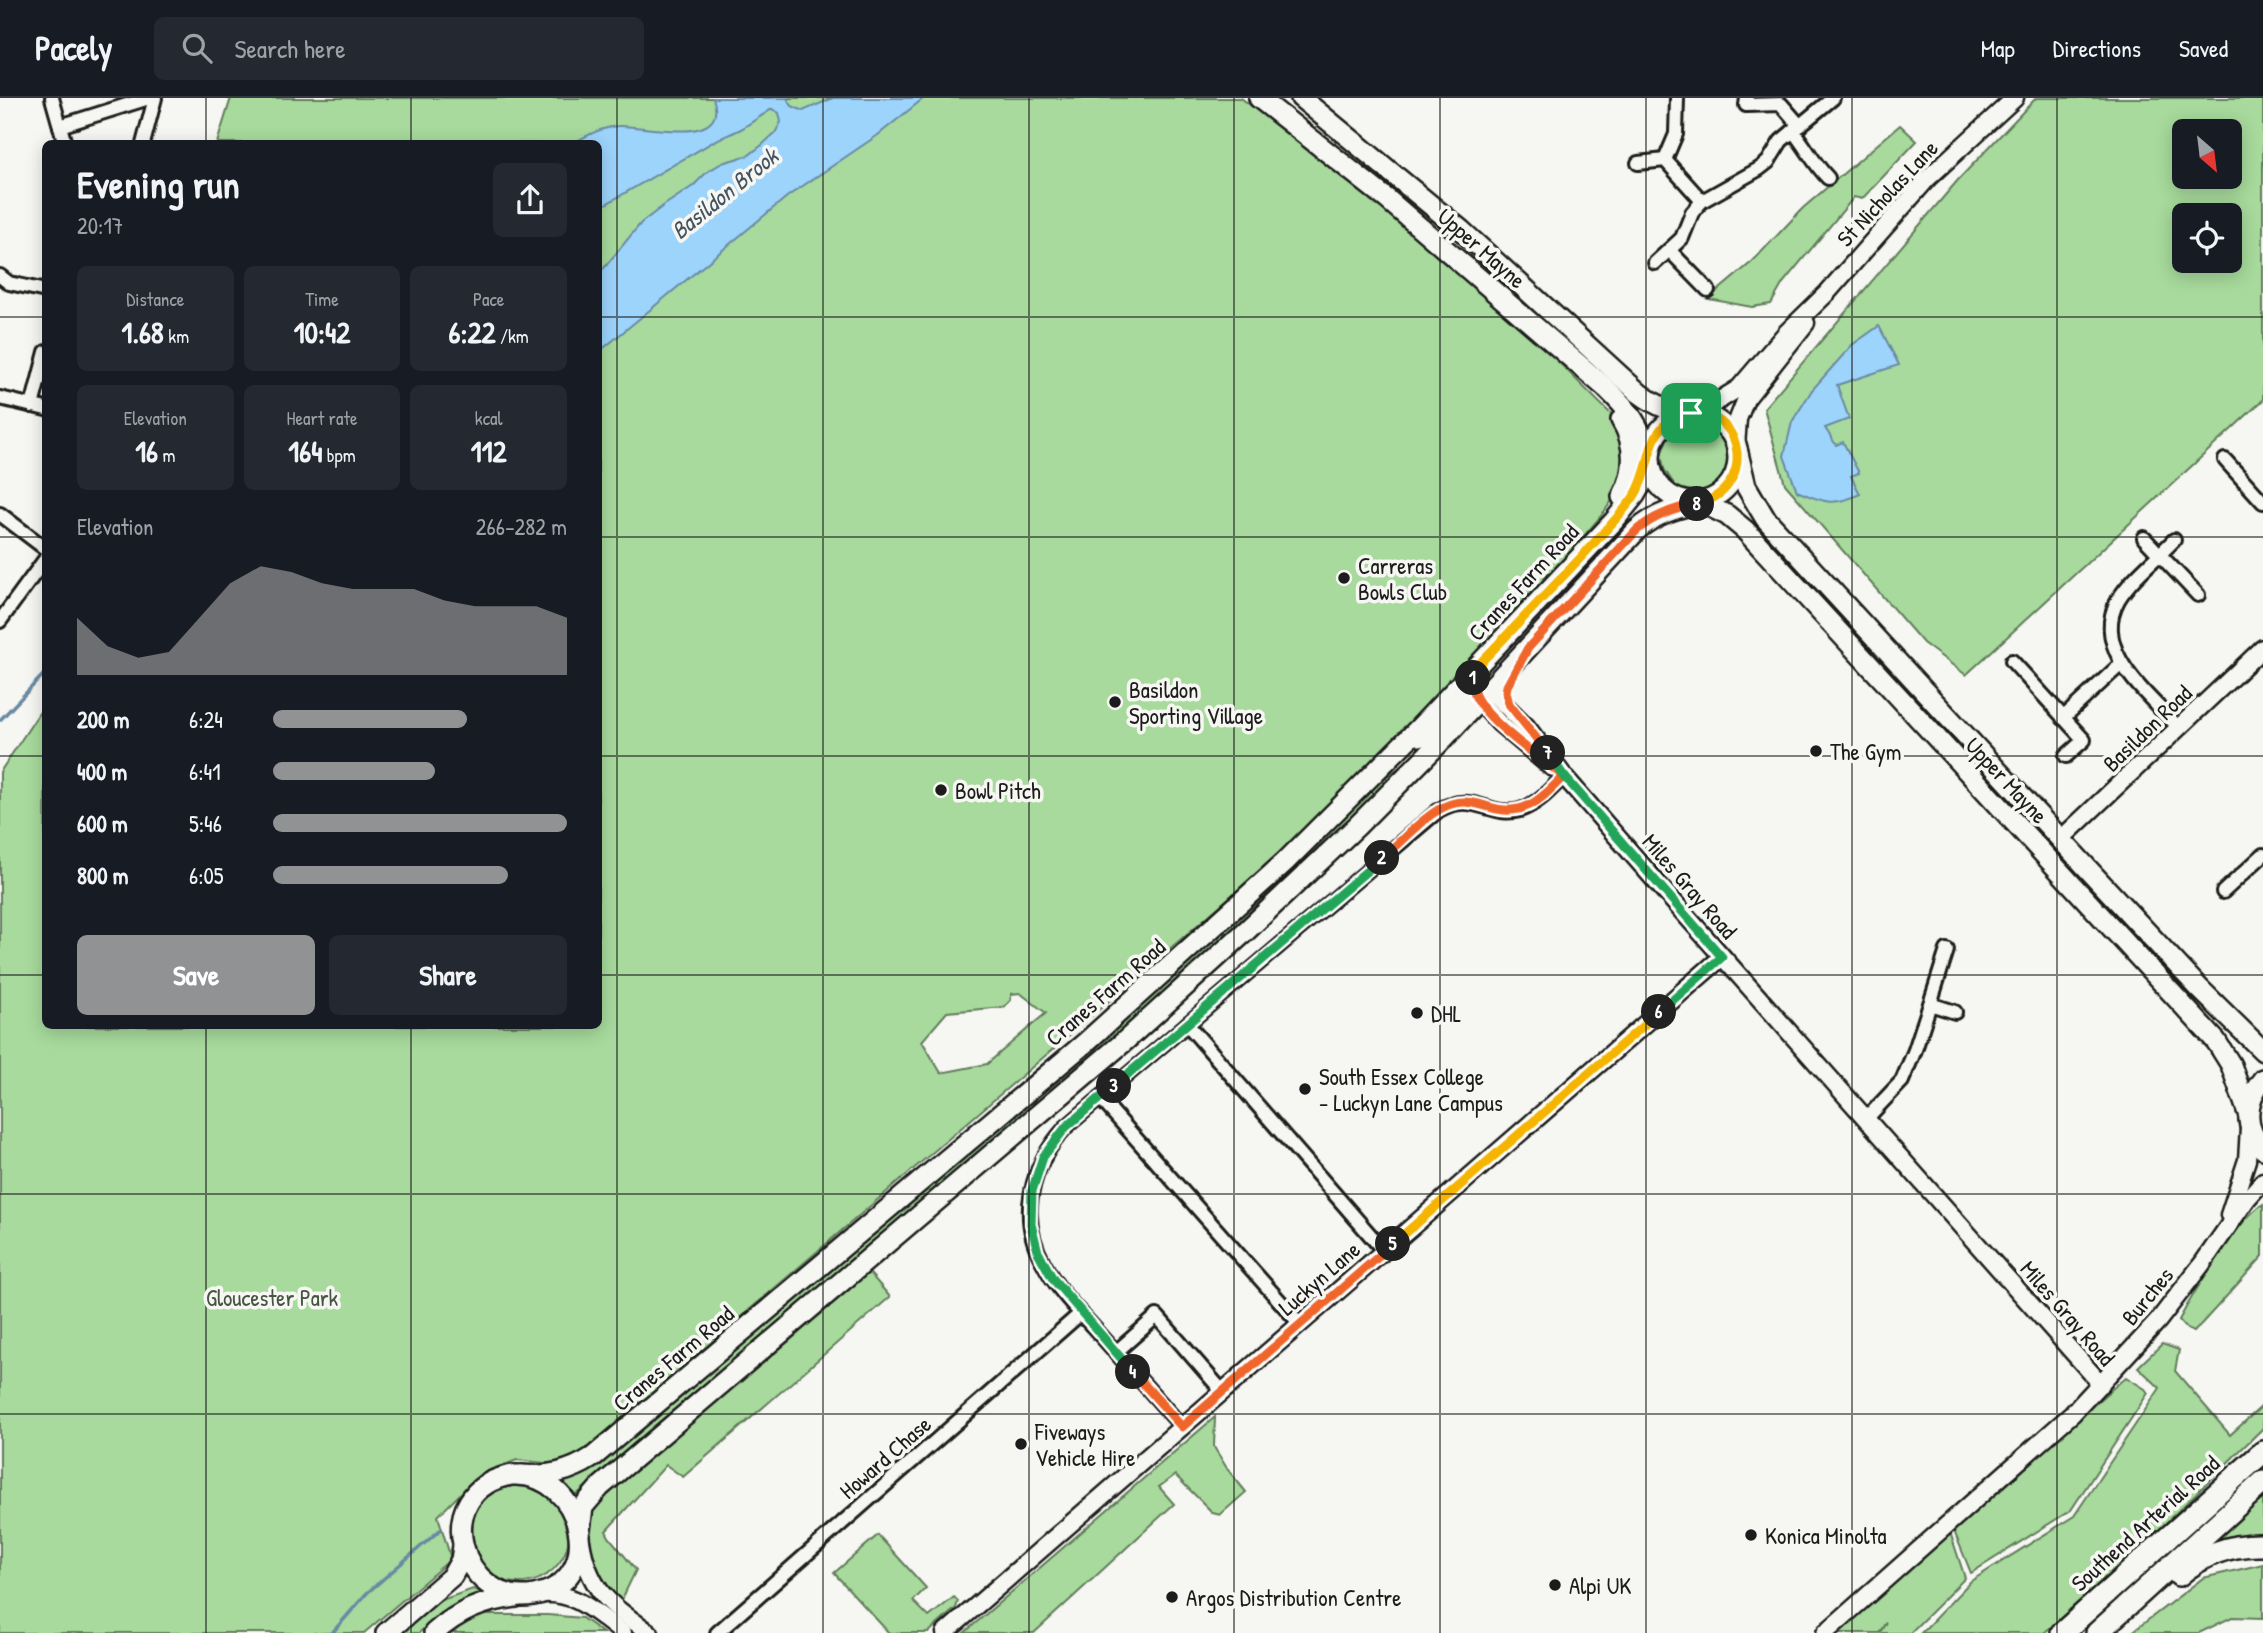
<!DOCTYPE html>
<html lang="en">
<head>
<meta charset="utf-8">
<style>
	body { margin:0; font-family:"Patrick Hand",sans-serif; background:#242831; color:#f1f3f6; height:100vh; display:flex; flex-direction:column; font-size:26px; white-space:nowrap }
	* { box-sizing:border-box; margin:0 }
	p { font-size:23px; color:#9ea1a6 }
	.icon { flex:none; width:38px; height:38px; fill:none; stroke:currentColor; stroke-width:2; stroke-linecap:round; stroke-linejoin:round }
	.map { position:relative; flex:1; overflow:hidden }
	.sheet { position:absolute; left:42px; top:42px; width:560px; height:889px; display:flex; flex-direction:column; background:#171b24; border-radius:10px; box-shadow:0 4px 18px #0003 }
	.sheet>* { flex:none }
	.needle { width:46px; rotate:152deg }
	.buttons { position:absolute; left:2172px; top:21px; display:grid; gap:14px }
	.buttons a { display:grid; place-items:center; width:70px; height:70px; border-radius:10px; background:#171b24; box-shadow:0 4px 18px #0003; font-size:35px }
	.pin { position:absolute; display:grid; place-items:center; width:60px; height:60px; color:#fff; margin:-30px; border-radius:14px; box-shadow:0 4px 10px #0006 }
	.km { position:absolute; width:35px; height:35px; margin:-18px; border-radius:50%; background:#222; color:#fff; font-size:19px; line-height:35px; text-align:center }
	.round { display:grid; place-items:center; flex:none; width:74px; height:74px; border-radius:10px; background:#242831 }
	.headline { display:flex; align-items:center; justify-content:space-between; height:119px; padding:0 35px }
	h1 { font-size:38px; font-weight:700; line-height:52px }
	.stats { display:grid; grid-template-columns:repeat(3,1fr); gap:10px; height:119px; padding:7px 35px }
	.stats div { display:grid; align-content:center; border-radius:10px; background:#242831; text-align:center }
	.stats b { font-size:30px; font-weight:700 }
	.stats small { font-size:19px; font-weight:400 }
	.stats p { font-size:19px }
	.chart { height:196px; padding:14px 35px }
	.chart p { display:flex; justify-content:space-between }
	.chart svg { width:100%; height:126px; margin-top:7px; fill:#919294; opacity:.7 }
	.cta { display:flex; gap:14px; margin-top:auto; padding:14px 35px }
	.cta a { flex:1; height:80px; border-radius:10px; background:#919294; color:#fff; font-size:28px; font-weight:700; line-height:80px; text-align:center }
	.cta a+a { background:#242831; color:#f1f3f6 }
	ul { padding:0 35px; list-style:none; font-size:23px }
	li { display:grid; grid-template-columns:112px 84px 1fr; align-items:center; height:52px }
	li i { height:18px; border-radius:9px; background:#919294 }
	header { display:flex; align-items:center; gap:42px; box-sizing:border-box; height:98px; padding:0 35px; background:#171b24; border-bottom:2px solid #363941 }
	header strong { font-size:33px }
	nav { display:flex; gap:38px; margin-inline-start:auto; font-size:24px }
	.search { width:490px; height:63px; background:#242831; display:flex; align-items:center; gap:18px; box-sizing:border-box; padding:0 24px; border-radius:10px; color:#9ea1a6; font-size:26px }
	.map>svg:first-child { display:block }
	.green { fill:#a7da9c; stroke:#627b5c; stroke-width:2; fill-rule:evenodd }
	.water { fill:#9dd4fc; stroke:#698aa2; stroke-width:2 }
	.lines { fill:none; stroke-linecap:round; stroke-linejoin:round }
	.stream { stroke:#698aa2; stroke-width:3.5 }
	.street-casing { stroke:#1c1c1c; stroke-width:18 }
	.secondary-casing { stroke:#1c1c1c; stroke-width:21 }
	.primary-casing { stroke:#1c1c1c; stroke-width:24 }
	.highway-casing { stroke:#1c1c1c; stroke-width:26 }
	.street { stroke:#f6f6f2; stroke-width:12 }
	.secondary { stroke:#f6f6f2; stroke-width:16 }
	.primary { stroke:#f6f6f2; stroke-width:19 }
	.highway { stroke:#f6f6f2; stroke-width:21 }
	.split-1-casing { stroke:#fff; stroke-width:14 }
	.split-2-casing { stroke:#fff; stroke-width:14 }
	.split-3-casing { stroke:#fff; stroke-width:14 }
	.split-4-casing { stroke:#fff; stroke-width:14 }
	.split-5-casing { stroke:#fff; stroke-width:14 }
	.split-6-casing { stroke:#fff; stroke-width:14 }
	.split-7-casing { stroke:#fff; stroke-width:14 }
	.split-8-casing { stroke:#fff; stroke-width:14 }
	.split-9-casing { stroke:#fff; stroke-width:14 }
	.split-1 { stroke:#f5b400; stroke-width:9 }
	.split-2 { stroke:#f0652b; stroke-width:9 }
	.split-3 { stroke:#22a559; stroke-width:9 }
	.split-4 { stroke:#22a559; stroke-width:9 }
	.split-5 { stroke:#f0652b; stroke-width:9 }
	.split-6 { stroke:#f5b400; stroke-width:9 }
	.split-7 { stroke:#22a559; stroke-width:9 }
	.split-8 { stroke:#f0652b; stroke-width:9 }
	.split-9 { stroke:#f5b400; stroke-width:9 }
	.grid { fill:none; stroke:#1c1c1c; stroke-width:2; stroke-opacity:0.55 }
	.poi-dot { fill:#1c1c1c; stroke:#f6f6f2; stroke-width:2.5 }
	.labels { text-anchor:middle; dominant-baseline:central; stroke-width:7; stroke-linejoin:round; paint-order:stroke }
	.street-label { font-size:23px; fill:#1c1c1c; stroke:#f6f6f2 }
	.poi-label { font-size:23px; fill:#1c1c1c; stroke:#f6f6f2; text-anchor:start }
	.park-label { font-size:23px; fill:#465542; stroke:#f6f6f2 }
	.water-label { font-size:24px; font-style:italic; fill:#43535f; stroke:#f6f6f2 }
</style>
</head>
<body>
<header>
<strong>Pacely</strong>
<div class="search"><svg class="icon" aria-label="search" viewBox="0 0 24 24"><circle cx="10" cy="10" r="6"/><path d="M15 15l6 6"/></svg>Search here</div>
<nav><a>Map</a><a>Directions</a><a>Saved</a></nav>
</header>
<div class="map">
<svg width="2263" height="1535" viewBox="0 0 2263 1535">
	<rect width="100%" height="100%" fill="#f6f6f2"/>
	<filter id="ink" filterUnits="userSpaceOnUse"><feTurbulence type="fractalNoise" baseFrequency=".0143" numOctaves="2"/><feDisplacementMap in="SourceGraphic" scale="14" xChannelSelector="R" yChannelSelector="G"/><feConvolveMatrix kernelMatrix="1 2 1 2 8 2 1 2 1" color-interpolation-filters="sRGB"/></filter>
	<g filter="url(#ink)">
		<g class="green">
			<path d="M231,0H1241L1403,124L1507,213L1613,318L1627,355L1616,397L1601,418L1550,478L1389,648L1272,763L585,1353L555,1366L517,1362L480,1376L438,1418L451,1461L364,1535H0V674L45,606L46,928H598V46L217,45ZM1020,895L1046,915L987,966L941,975L922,943L947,914L1004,909L1011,902V896Z"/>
			<path d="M2036,0H2263V302L1966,577L1923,545L1785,386L1764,310L1958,82ZM2184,33H2230V79H2184ZM2184,117H2230V163H2184Z"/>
			<polygon points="1900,27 1917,43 1862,101 1854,99 1783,185 1771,206 1752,209 1708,201 1753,163 1803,110"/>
			<path d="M1703,324C1713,329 1722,335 1727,346C1737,363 1724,391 1704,394C1695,396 1684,391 1676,389L1664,371L1661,357L1668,339L1685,326Z"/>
			<polygon points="1417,657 1092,963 646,1335 574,1399 560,1382 1380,683"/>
			<path d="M2263,1106V1158L2194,1234L2187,1231L2179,1222C2194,1194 2238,1121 2263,1106Z"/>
			<path d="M866,1171L890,1199L683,1379L666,1367L606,1433L609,1439L636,1472L621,1503C600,1483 585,1455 587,1424C587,1418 593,1410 595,1404Z"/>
			<polygon points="2162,1246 2179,1252 2175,1273 2230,1337 2263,1307 2263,1330 2130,1460 2044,1535 1921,1535 1971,1483 2074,1418 2160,1290 2138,1269"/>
			<polygon points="2126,1279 2145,1291 2148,1295 2071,1412 1971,1475 1952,1428"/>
			<polygon points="1215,1319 1214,1349 1228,1372 1246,1394 1220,1417 1213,1415 1175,1377 1159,1389 1174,1406 1034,1535 964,1535"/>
			<circle cx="519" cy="1435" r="50"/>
			<polygon points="2263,1391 2263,1443 2200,1442"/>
			<polygon points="1947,1436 1951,1437 1965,1480 1910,1535 1880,1535 1886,1524 1879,1535 1834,1535"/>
			<polygon points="878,1437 926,1490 913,1503 929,1519 954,1499 958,1503 956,1510 928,1535 889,1535 834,1475"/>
			<polygon points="2263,1466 2263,1520 2232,1519 2199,1535 2131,1535 2203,1480"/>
			<polygon points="473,1491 485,1496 441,1515 419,1535 399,1535 436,1504"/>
			<polygon points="472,1517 548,1517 582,1520 603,1535 445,1535"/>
		</g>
		<g class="water">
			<path d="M713,0H787L792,8L803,13L833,0H924L878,37L788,98L599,254V174L604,170L641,125L663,108L693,88L707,74L722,65L749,57L762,47L775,35L781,24L779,15L772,11L741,31L713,44L599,110L598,46L573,45C588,37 602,29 619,28C642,27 731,51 713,0Z"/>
			<path d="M1879,228L1899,267L1837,287L1849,321L1825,330L1836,347L1843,344L1859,375L1851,378L1860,396C1832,409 1824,404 1797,393L1784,358L1792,324L1812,292L1852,247Z"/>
		</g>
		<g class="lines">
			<g class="stream">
				<polyline points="0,622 46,574"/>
				<polyline points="332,1535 367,1495 440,1432"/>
			</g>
			<g class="street-casing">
				<g id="street">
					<polyline points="52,0 65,46"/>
					<polyline points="1747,0 1746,7 1781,6 1800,28"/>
					<polyline points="60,28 149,0"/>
					<path d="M1793,33C1806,49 1814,66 1828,80"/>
					<polyline points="143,46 155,0"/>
					<polyline points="1665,62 1676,36 1677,0"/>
					<polyline points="1638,65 1665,62"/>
					<polyline points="1702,103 1759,71 1768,64 1781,43 1833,0"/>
					<polyline points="1669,152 1708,192"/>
					<polyline points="1655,165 1682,140 1692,115 1702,103 1665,62"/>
					<polyline points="0,178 9,185 46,193"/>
					<polyline points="0,300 46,311"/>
					<polyline points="32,308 46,254"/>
					<polyline points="2225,362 2263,404"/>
					<polyline points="0,416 46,451"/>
					<polyline points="2144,440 2198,497"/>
					<path d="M2174,442C2156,461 2131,480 2118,502C2090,552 2149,597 2179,630"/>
					<polyline points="0,523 46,460"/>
					<polyline points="2012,563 2084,642 2066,658"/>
					<polyline points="2063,620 2121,566"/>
					<polyline points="2223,794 2263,757"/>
					<polyline points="1930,906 1947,852"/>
					<polyline points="1187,926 1384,1153"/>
					<polyline points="1100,1000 1300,1226"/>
					<polyline points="1866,1021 1902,983 1915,952 1930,906 1955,914"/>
					<polyline points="1116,1254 1157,1218 1223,1294"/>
					<path d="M1182,1329C1156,1300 1130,1270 1104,1241C1084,1218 1058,1194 1044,1166C1017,1119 1031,1067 1066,1029L1439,712C1473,692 1489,720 1520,712C1538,706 1551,691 1564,678"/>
					<polyline points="717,1535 1081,1215"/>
				</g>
			</g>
			<g class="secondary-casing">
				<g id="secondary">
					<polyline points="1699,315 1739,290 1786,235 1827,195 1928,80 2015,0"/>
					<polyline points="1736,349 1738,321 1746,301 1806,225"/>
					<polyline points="1479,603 1499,625 1551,669"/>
					<polyline points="1421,640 1473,590 1482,587 1490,592 1527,629 1564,678 1666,795 2101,1286"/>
					<polyline points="2061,741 2263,550"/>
					<polyline points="2229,1117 2247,1062 2249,1030"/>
					<path d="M581,1443C589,1494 611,1507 650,1535"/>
					<path d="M540,1496C577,1493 595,1515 623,1535"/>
					<polyline points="945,1535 1722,859"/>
					<polyline points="1825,1535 2072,1316 2158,1223 2202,1166 2247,1101 2263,1083"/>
				</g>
			</g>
			<g class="primary-casing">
				<g id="primary">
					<path d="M1259,0L1387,101L1606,290C1629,312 1640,327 1649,358"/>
					<path d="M1301,0L1461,132L1639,295C1655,307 1671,315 1691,315"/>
					<circle cx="1694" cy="360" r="44"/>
					<path d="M1621,322C1636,346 1636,374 1622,399"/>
					<polyline points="1737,351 1746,388 1765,420 2100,784 2199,890 2263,953"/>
					<polyline points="1702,405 1727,417 1745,432 2216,943 2231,967 2248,1015"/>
					<path d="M2263,981C2245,1003 2243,1029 2263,1051"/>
					<path d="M512,1377C582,1373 610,1483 534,1497C461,1510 426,1392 512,1377Z"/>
					<path d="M521,1377C548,1379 570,1374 593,1359L1085,945L1285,764L1418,631L1614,423L1635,397L1643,383L1649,360"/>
					<path d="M580,1432L583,1409L600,1389L1126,942L1246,833L1357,728L1446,638L1637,432C1655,416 1676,410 1700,405"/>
					<polyline points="386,1535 452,1478 461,1462 463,1448"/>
					<path d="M434,1535C459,1513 482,1503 516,1499"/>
				</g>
			</g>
			<g class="highway-casing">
				<g id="highway">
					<path d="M2179,1477C2203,1456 2230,1446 2263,1447"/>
					<polyline points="2062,1535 2263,1354"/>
					<polyline points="2097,1535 2263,1384"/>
				</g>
			</g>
			<use href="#street" class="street"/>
			<use href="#secondary" class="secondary"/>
			<use href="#primary" class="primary"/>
			<use href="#highway" class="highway"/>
		</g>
	</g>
	<g class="lines" filter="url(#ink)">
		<g class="split-1-casing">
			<path id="split-1" d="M1473,580L1482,563C1517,527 1552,490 1586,454C1602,435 1621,418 1635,397C1656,363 1641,326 1691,315"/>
		</g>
		<g class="split-2-casing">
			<path id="split-2" d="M1382,760C1401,744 1428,713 1451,706C1464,702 1476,705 1489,709C1524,720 1540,702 1564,678C1541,661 1486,623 1475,597C1473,591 1473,586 1473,580"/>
		</g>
		<g class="split-3-casing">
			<polyline id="split-3" points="1114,988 1382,760"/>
		</g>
		<g class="split-4-casing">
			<polyline id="split-4" points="1114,988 1066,1029 1043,1059 1032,1093 1031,1126 1038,1154 1053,1181 1133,1274"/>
		</g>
		<g class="split-5-casing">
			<polyline id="split-5" points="1133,1274 1182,1329 1393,1146"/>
		</g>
		<g class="split-6-casing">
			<polyline id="split-6" points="1393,1146 1659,914"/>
		</g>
		<g class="split-7-casing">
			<polyline id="split-7" points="1548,655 1564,678 1722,859 1659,914"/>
		</g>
		<g class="split-8-casing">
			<path id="split-8" d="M1548,655L1509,606L1506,594L1507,588L1528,550L1637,432C1655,417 1675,410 1697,406"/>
		</g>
		<g class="split-9-casing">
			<path id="split-9" d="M1691,315C1749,314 1754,394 1697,406"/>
		</g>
		<use href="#split-1" class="split-1"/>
		<use href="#split-2" class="split-2"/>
		<use href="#split-3" class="split-3"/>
		<use href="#split-4" class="split-4"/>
		<use href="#split-5" class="split-5"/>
		<use href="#split-6" class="split-6"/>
		<use href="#split-7" class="split-7"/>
		<use href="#split-8" class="split-8"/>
		<use href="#split-9" class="split-9"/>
	</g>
	<path class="grid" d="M206,0V46M411,0V46M617,0V1535M823,0V1535M1029,0V1535M1234,0V1535M1440,0V1535M1646,0V1535M1852,0V1535M2057,0V1535M0,219H46M598,219H2263M0,439H46M598,439H2263M0,658H46M598,658H2263M0,877H46M598,877H2263M206,928V1535M411,928V1535M0,1096H2263M0,1316H2263"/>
	<g class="poi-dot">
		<circle cx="1344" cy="480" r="7"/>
		<circle cx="1115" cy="604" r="7"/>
		<circle cx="1816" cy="653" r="7"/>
		<circle cx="941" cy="692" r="7"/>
		<circle cx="1417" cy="915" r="7"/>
		<circle cx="1305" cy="991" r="7"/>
		<circle cx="1021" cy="1346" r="7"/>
		<circle cx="1751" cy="1437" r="7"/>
		<circle cx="1555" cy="1487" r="7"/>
		<circle cx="1172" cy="1499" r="7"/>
	</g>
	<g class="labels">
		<g class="street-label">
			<text transform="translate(1887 95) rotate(-47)">St Nicholas Lane</text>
			<text transform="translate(1482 150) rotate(41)">Upper Mayne</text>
			<text transform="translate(1523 484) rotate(-47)">Cranes Farm Road</text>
			<text transform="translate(2147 630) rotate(-44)">Basildon Road</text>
			<text transform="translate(2007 682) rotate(47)">Upper Mayne</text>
			<text transform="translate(1690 788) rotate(49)">Miles Gray Road</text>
			<text transform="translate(1105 894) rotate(-41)">Cranes Farm Road</text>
			<text transform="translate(1319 1180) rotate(-41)">Luckyn Lane</text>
			<text transform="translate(2147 1198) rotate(-51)">Burches</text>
			<text transform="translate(2068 1215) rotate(49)">Miles Gray Road</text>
			<text transform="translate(673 1260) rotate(-40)">Cranes Farm Road</text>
			<text transform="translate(885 1359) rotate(-41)">Howard Chase</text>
			<text transform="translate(2145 1425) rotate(-42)">Southend Arterial Road</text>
		</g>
		<g class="poi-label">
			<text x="1358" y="467">Carreras<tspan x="1358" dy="26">Bowls Club</tspan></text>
			<text x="1129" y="591">Basildon<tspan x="1129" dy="26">Sporting Village</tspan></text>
			<text x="1830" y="653">The Gym</text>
			<text x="955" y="692">Bowl Pitch</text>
			<text x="1431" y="915">DHL</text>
			<text x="1319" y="978">South Essex College<tspan x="1319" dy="26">- Luckyn Lane Campus</tspan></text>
			<text x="1035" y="1333">Fiveways<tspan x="1035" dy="26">Vehicle Hire</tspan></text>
			<text x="1765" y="1437">Konica Minolta</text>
			<text x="1569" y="1487">Alpi UK</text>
			<text x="1186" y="1499">Argos Distribution Centre</text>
		</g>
		<g class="park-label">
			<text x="272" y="1199">Gloucester Park</text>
		</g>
		<g class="water-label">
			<text transform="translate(724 95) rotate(-39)">Basildon Brook</text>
		</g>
	</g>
</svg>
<div class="buttons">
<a><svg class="needle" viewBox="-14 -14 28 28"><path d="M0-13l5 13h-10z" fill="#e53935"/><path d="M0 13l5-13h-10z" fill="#9ea1a6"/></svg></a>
<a><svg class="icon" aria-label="locate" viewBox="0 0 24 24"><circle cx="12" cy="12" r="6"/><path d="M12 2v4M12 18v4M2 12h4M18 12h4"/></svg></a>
</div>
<div class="pin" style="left:1691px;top:315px;background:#1e9e55"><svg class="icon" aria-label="arrive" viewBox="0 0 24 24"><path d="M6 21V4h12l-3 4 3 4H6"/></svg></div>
<b class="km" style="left:1473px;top:580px">1</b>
<b class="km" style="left:1382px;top:760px">2</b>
<b class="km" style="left:1114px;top:988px">3</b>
<b class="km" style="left:1133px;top:1274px">4</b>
<b class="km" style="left:1393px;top:1146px">5</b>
<b class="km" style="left:1659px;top:914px">6</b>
<b class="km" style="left:1548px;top:655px">7</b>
<b class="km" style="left:1697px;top:406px">8</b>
<section class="sheet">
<div class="headline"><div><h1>Evening run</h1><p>20:17</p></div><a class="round"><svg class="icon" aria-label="share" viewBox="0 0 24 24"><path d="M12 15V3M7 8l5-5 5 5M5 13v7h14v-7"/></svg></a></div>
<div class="stats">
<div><p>Distance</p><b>1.68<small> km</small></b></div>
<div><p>Time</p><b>10:42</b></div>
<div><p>Pace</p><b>6:22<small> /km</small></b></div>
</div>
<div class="stats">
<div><p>Elevation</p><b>16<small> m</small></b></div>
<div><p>Heart rate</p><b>164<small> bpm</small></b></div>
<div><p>kcal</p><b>112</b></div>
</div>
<div class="chart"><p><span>Elevation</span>266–282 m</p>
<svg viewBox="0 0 160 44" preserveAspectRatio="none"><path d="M0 44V24L10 34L20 38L30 36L40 24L50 12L60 6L70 8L80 12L90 14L100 14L110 14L120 18L130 20L140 20L150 20L160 24V44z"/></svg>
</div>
<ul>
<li><b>200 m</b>6:24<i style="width:66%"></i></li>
<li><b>400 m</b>6:41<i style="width:55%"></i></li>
<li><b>600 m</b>5:46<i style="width:100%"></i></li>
<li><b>800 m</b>6:05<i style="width:80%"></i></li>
</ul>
<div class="cta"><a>Save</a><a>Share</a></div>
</section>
</div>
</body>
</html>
